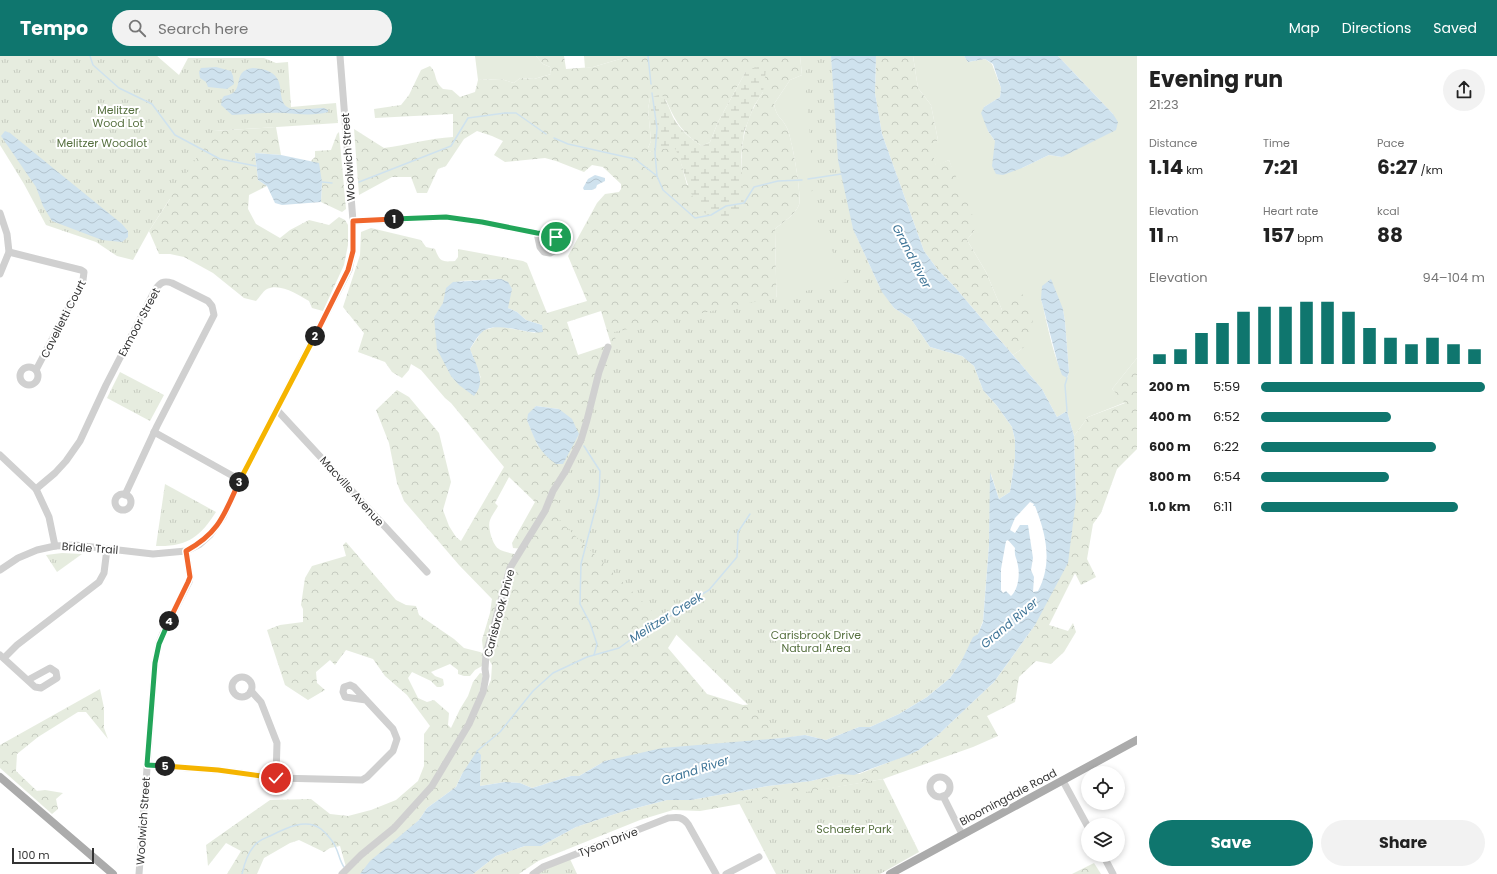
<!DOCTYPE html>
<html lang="en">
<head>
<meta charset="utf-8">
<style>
	body { margin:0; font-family:Poppins,sans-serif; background:#f2f2f2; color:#222; height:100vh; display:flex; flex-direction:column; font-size:15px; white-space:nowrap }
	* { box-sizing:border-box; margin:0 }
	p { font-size:13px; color:#767676 }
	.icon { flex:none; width:22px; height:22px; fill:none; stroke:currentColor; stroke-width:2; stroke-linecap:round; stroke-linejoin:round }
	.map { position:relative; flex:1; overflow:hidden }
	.sheet { display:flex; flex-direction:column; background:#fff; width:360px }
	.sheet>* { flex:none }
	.controls { position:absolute; left:1081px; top:710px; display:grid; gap:8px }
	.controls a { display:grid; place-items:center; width:44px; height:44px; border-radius:50%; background:#fff; box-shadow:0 2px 6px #0003; font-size:20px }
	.scale { position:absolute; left:12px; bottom:10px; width:82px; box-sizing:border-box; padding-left:4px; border:2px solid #333; border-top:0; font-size:11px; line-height:14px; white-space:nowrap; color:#333; -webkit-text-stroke:3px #fff; paint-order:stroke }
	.pin { position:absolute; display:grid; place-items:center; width:34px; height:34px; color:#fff; margin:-17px; border:2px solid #fff; border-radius:50%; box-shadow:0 1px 4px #0007 }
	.km { position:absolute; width:20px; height:20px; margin:-10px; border-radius:50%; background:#222; color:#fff; font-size:11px; line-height:20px; text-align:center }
	.round { display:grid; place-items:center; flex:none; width:42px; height:42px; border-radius:21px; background:#f2f2f2 }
	.head { display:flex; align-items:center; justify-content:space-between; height:68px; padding:0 12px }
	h1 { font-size:22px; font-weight:700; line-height:30px }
	.figures { display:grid; grid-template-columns:repeat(3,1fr); gap:6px; height:68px; padding:4px 12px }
	.figures div { display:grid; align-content:center }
	.figures b { font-size:20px; font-weight:700 }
	.figures small { font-size:11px; font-weight:400 }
	.figures p { font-size:11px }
	.chart { height:112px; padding:8px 12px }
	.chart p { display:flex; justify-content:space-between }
	.chart svg { width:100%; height:72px; margin-top:4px; stroke:#0f766e; stroke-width:6 }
	.cta { display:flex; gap:8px; margin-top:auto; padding:8px 12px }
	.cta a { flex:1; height:46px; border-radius:24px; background:#0f766e; color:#fff; font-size:16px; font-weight:700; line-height:46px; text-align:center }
	.cta a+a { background:#f2f2f2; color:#222 }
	ul { padding:0 12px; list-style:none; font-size:13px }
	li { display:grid; grid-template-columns:64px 48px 1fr; align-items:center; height:30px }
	li i { height:10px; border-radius:5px; background:#0f766e }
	header { display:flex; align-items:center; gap:24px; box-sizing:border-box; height:56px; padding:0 20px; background:#0f766e; color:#fff }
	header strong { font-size:19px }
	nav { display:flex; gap:22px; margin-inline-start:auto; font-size:14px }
	.search { width:280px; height:36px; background:#f2f2f2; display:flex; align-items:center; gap:10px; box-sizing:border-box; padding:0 14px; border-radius:22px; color:#767676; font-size:15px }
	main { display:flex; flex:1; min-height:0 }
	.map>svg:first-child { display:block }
	.grass { fill:#e6ecdf; fill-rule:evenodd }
	.forest { fill:url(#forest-crowns); fill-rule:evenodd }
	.wetland { fill:url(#wetland-marsh) }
	.park { fill:url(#park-tufts) }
	.water { fill:url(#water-waves); fill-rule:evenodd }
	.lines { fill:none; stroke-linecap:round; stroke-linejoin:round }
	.stream { stroke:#cfe2ee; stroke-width:1.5 }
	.minor { stroke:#d0d0d0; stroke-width:7 }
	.major { stroke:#ababab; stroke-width:8 }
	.split-1-casing { stroke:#fff; stroke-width:8 }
	.split-2-casing { stroke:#fff; stroke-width:8 }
	.split-3-casing { stroke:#fff; stroke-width:8 }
	.split-4-casing { stroke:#fff; stroke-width:8 }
	.split-5-casing { stroke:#fff; stroke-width:8 }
	.split-6-casing { stroke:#fff; stroke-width:8 }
	.split-1 { stroke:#22a559; stroke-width:5 }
	.split-2 { stroke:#f0652b; stroke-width:5 }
	.split-3 { stroke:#f5b400; stroke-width:5 }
	.split-4 { stroke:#f0652b; stroke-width:5 }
	.split-5 { stroke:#22a559; stroke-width:5 }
	.split-6 { stroke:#f5b400; stroke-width:5 }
	.labels { text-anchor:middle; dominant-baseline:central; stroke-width:4; stroke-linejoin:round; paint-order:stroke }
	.park-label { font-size:11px; fill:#56703f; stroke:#fff }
	.street-label { font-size:11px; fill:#333; stroke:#fff }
	.water-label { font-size:12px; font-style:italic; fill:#3f7597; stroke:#fff }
</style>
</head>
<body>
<header>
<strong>Tempo</strong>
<div class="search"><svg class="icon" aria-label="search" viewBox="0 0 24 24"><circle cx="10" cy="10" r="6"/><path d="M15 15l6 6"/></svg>Search here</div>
<nav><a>Map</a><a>Directions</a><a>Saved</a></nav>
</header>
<main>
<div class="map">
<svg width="1137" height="818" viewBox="0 0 1137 818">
	<defs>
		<pattern id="forest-crowns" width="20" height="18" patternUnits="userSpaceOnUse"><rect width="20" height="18" fill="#e6ecdf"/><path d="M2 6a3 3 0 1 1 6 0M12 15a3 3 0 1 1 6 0" fill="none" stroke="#c6cbc0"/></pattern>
		<pattern id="wetland-marsh" width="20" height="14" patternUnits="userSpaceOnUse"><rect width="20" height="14" fill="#e6ecdf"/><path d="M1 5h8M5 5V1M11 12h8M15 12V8" fill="none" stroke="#c6cbc0"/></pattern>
		<pattern id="park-tufts" width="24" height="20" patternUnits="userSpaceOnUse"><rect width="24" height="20" fill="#e6ecdf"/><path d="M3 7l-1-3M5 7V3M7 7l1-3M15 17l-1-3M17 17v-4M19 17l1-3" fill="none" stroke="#c6cbc0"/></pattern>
		<pattern id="water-waves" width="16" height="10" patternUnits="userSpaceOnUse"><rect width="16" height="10" fill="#cfe2ee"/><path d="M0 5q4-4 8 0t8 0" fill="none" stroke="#b2c2cd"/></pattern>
	</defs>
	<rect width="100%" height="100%" fill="#fff"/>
	<g class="grass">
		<polygon points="475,0 536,0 543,8 550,11 551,18 534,23 520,22 514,27 501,23 478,24"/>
		<polygon points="584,0 630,0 593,11 585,12"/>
		<path d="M800,0H831L832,14L853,173L882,236L779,363L775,173C783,166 795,159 799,149C802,139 792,82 787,72C782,61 777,63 774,48L790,24L802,19Z"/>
		<path d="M913,0H964L968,6L985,3L992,8L1001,32L1000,41L984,51L988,75L995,85V91L1022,112L1049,99L1062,101L1113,58L1058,0H1137V302L1112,333L1126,346L1088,361L1074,380L1067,355L1057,361L1042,333L1013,299L1023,292L1002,254L986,216L967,184L974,175L949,104L936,110L929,90L938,84L931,49L918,32ZM1041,243L1063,253L1065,266L1069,316L1067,322C1055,314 1046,260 1041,243Z"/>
	</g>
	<g class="forest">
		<path d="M0,0H157L214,75L276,71L281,99L255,97L258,124L267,130L249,139L248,153L256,168L280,182L290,174L309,164L329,169L339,161L345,164L348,169V189L344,209L323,255L312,252L309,245C298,239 281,227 267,233C263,235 259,242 256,245L244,242L213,217L184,201L170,198H159L149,175L170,143Z"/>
		<path d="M536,0H564L566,13L593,11L630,0H800L802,19L790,24L774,48C777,63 782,61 787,72C792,82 802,139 799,149C795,159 783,166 775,173L779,362L973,582L961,606L805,679L605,705L579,720H571L532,732L520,727L505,726L480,730L481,699L462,718L456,731L427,752L419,764L360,818H346L359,804L390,779L462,686L491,624L492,609L483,593L482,584L490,557L492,543L459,509L404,445L397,427L389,387L376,354L397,334L409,341L439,377L451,426L443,454L449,470L456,481L461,485L504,411L451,347L445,342L421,314L411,308L409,314L402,322L392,316L385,306L358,296L364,277L343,251L360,199L361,176L371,172L421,184L426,191L435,193C440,206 442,206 455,205L458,201V193L523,205L527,207L547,257L587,245L568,200L597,147L605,138L619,136L621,133V128L603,111L592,109L584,116L556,105L545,102L505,106L494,99L503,85L492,80L477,75L464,83L446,110L438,113L427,137H417L411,121H392L359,139L354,73L384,92C407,89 430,82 453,81V58L375,62L374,53L401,49L409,39L421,14L430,10C438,18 433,24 443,33L452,34L460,41L475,36L478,24L501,23L514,27L520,22L534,23L551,18L550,11L543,8ZM746,15L763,36C744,64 740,89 742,122L687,129L679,99L674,90L648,96V92L651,85L648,53L650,42L666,44C675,65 683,78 702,90L710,86L718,66ZM501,223L508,252L517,256L526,264L542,269L535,277L498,270L482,275L470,293L481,322L434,261L460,225ZM601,255L611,288L578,299L567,266ZM536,350L559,353L538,390L527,364ZM509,421L535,446L512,487L513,492L524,493L520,499C516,499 501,495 499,493C493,490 487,471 490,464C492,459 496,454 498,450L495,447ZM691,556L844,641L743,649L707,638L668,592Z"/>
		<polygon points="876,0 913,0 918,32 931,49 938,84 930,90 936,109 949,104 975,165 974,175 967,184 986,216 1002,254 1022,238 1030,248 1033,261 1031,281 1023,292 1013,299 953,229 938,214 924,195 882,78 875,37"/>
		<polygon points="339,76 346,153 342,156 321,146 322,126 311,105 315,101 315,95 331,94 337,78"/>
		<polygon points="1137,302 1137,393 1117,413 1101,457 1093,468 1087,503 1096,521 1081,529 1075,517 1049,569 1068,575 1073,567 1076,576 1064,596 1051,608 1036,605 1019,621 1015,646 987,660 998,680 973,691 883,723 700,755 673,754 640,764 538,805 519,818 473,818 496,800 525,790 541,790 576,771 621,756 667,744 691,744 768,730 811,725 839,718 859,718 919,694 938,679 994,626 1035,569 1076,443 1074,380 1088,361 1125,347 1112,333"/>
		<polygon points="346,486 396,544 406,549 416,550 419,559 454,583 464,592 480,596 484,598 482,610 475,614 470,620 464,620 458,618 458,614 450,608 431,616 435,620 443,623 444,629 441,631 437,631 431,625 412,616 408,622 418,642 427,646 434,644 449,657 448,669 451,672 460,653 468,640 473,626 480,617 483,618 479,638 467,667 432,727 389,775 346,811 340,790 330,792 324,796 299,784 290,787 264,802 257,818 227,818 241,795 226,787 208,810 206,789 270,744 311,743 330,758 348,760 371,754 396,744 418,725 424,710 424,678 430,670 407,639 385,620 373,603 346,594 335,609 330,604 316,616 317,627 325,634 308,644 285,629 267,574 280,569 303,566 303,553 301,549 305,522 312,510 346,500 343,489"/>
		<polygon points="100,633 104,652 104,672 108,683 86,656 78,656 38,681 17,698 16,715 37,735 45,734 63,737 56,743 58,753 52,758 0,712 0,689"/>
		<polygon points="1094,807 1101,818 1072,818"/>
	</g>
	<path class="wetland" d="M760,10L766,14L763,36L754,50L744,76L741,101L744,152L738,161C731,161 723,163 716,162C688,157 686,110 674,91L648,96V92L651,85L648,53L650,42L661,38C667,45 669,52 673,61C679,73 691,83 702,90L710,86L718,66L746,15Z"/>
	<g class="park">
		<polygon points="0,0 157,0 179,19 188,2 264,2 276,7 288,6 291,51 336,47 338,67 214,75 149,175 133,204 117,200 96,186 46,169 24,128 0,89"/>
		<polygon points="806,0 831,0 838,104 853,173 870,211 872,220 894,252 911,263 930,291 962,300 974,310 983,334 997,350 1012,371 1015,384 1015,402 1010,436 999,443 991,418 989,489 983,565 978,578 973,582 961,606 950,622 927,641 899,658 870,671 859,671 826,684 805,679 782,682 553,458 616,285 614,276 847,226 815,159 811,129 816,119 812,107 806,35"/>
		<polygon points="120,316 164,339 150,365 107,342"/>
		<path d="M165,428L216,456C200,481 187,491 156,490Z"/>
		<polygon points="62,497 82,498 57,516 46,499"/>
		<polygon points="883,723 919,796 880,818 776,818 739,747"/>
		<polygon points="570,803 577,818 536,818 544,813"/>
	</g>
	<g class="water">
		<path d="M831,0H876L875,37L882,78L924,195L938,214L953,229L1042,333L1057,361L1067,355L1074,380L1076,443L1068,507L1035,569L994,626L938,679L919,694L906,700L854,719L839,718L811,725L768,730L691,744H667L621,756L576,771L541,790H525L496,800L473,818H360L370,805L419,764L427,752L456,731L462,718L477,695L481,699L480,730L505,726L520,727L532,732L571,720H579L605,705L662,692L782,682L805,679L826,684L859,671H870L899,658L927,641L950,622L961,606L973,581L978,578L983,566L989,489L990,416L999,443L1010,436L1015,402V384L1012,371L997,350L983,334L974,310L962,300L930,291L911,263L894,252L882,236L853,173L838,104ZM1030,446L1034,448L1033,450H1035C1046,478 1053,507 1038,535L1033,536L1034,521L1031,514L1033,502L1028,469H1020L1015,477L1010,474L1015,462ZM1008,484L1015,492C1014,501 1017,502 1018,510C1020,519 1018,534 1011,540L1006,535L1003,537L1001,534V513L1006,485Z"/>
		<polygon points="964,0 1058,0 1113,58 1118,66 1116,74 1062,101 1049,99 1022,112 1003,119 996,118 992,110 995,85 988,75 981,57 984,51 1000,41 1001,32 993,8 985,3 968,6"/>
		<polygon points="216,11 231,15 233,20 234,28 227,33 208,31 206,26 200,22 199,16 201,12"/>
		<path d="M253,12C294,15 272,44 289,52C296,55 315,52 324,52L328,54V56C313,60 300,58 285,57C267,56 250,58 232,59L221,49L222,43L224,40C248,37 229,15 253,12Z"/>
		<polygon points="5,75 10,77 122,168 128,175 128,181 122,186 102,184 52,165 43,150 36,131 1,80"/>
		<polygon points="255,97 281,99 319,107 322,126 321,146 282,149 275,147 267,130 258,124"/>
		<polygon points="595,119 605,122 605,125 597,129 596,132 592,134 584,134 583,132 588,123"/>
		<path d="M501,223L508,226L512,233L508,252L517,256L526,264L542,269L543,276C526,279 494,263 481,277C477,281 473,288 470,293C476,309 487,325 474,340L459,329L451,320L437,293L434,261L443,247L446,232L453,226Z"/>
		<polygon points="1051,223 1063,253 1065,266 1069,316 1067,322 1062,319 1058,308 1041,243 1042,230"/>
		<path d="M536,350L559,353L572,363L579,378L563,408H556C538,395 535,384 527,364L528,358Z"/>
	</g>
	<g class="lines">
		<g class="stream">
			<polyline points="90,0 93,9 119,32 152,48 175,79 220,103 256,110"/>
			<polyline points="648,0 651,28"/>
			<polyline points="652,37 657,72 655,97 657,120 663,134 695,162 711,159 726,150 744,147 754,131 778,125 802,124"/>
			<polyline points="554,82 568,88 635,103 657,120"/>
			<polyline points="808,123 841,118"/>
			<polyline points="322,126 332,127"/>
			<polyline points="359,126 451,90 468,62 505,57 516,57 546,78"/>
			<polyline points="1067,355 1065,329 1067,322"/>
			<polyline points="584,390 600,415 599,439 581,508 580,548 590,567 597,588 594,599"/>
			<polyline points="477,695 500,676 533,635 553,617 587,601 619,592 645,573 667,563 681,551 709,534 737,501 738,476 750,458"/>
			<path d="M242,818C244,809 248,797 254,790C258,784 266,782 272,779C286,772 306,762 321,773C326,777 334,786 336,792C339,798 340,806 344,811"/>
		</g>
		<g class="minor">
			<polyline points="0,157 7,178 9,196 0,218"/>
			<polyline points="353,165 446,161 481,166 537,177 550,178 556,181 558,187 556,194 550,197 544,196 540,191 537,177"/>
			<polyline points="9,196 81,214 84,216 83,224 36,314"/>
			<circle cx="29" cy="320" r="9"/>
			<polyline points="277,354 427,516"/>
			<polyline points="154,376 240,424"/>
			<polyline points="0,399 36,433 49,461 55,490"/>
			<path d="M36,433L55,417L66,405L80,385L106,329L155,234C160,227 163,224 172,227L208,245L212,250L214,259L157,370L125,439"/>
			<circle cx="123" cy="446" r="8"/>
			<polyline points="0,514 18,502 37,494 55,490 75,489 153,498 186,495 200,488 210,479 223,461 240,424 349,214 353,195 353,165 340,0"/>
			<polyline points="0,599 35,631 41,632 57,622 56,616 50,612 28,624"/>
			<polyline points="4,602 17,589 99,526 104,517 107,493"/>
			<circle cx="242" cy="631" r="10"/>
			<polyline points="251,635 261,646 277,687 276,722"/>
			<polyline points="147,709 218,714 276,722 362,724 367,721 393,695 397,683 393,673 354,631 350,629 344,631 343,636 345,641 366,644"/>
			<circle cx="940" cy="731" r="10"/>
			<polyline points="1063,725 1088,771"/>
			<polyline points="943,740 962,778"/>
			<polyline points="1103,799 1113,818"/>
			<polyline points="139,818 155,607 159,587 163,577 189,526 190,521 186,495"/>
			<polyline points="342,818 361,799 394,772 432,730 469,668 483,636 486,620 485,613 486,598 510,512 545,455 553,435 565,416 581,384 587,364 599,316 608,291"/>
			<path d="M533,818L543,811L668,762C677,761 682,760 688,768L716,818"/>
			<polyline points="726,818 759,801"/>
		</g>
		<g class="major">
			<polyline points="0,721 113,818"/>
			<polyline points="890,818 1137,684"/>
		</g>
	</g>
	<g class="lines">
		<g class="split-1-casing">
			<polyline id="split-1" points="394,163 446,161 482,166 537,177 550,178 556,181"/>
		</g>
		<g class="split-2-casing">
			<polyline id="split-2" points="315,280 348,214 353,195 353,165 394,163"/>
		</g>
		<g class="split-3-casing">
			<polyline id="split-3" points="239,426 315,280"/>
		</g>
		<g class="split-4-casing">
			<path id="split-4" d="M169,565L188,526L190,521L186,495C219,477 224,459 239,426"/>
		</g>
		<g class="split-5-casing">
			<polyline id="split-5" points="165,710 147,709 155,607 159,588 169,565"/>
		</g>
		<g class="split-6-casing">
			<polyline id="split-6" points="165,710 218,714 276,722"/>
		</g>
		<use href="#split-1" class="split-1"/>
		<use href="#split-2" class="split-2"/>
		<use href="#split-3" class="split-3"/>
		<use href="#split-4" class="split-4"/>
		<use href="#split-5" class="split-5"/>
		<use href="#split-6" class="split-6"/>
	</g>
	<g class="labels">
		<g class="park-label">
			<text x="118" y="54">Melitzer<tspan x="118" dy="13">Wood Lot</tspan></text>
			<text x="102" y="87">Melitzer Woodlot</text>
			<text x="816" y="579">Carisbrook Drive<tspan x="816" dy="13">Natural Area</tspan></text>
			<text x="854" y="773">Schaefer Park</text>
		</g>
		<g class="street-label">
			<text transform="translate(348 101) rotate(-94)">Woolwich Street</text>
			<text transform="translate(63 263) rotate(-63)">Cavelletti Court</text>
			<text transform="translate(139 266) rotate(-62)">Exmoor Street</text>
			<text transform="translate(352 435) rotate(48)">Macville Avenue</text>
			<text transform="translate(90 492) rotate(4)">Bridle Trail</text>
			<text transform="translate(499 557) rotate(-75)">Carisbrook Drive</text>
			<text transform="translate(1008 741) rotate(-28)">Bloomingdale Road</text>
			<text transform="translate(143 765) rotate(-86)">Woolwich Street</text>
			<text transform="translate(608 786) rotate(-21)">Tyson Drive</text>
		</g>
		<g class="water-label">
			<text transform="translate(912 200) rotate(63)">Grand River</text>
			<text transform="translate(666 561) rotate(-32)">Melitzer Creek</text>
			<text transform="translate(1009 567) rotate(-40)">Grand River</text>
			<text transform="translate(695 714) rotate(-18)">Grand River</text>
		</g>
	</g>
</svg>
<div class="controls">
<a><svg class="icon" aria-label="locate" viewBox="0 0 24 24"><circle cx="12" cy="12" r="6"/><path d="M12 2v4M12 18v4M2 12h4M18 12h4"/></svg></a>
<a><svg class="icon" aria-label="layers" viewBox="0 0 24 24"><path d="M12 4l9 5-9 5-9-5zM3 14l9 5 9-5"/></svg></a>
</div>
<div class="scale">100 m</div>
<div class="pin" style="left:556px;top:181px;background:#1e9e55"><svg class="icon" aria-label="arrive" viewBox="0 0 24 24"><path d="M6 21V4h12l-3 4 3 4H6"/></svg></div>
<div class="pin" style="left:276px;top:722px;background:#d93025"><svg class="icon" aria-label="check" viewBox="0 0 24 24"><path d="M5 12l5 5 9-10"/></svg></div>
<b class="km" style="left:394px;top:163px">1</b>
<b class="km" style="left:315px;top:280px">2</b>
<b class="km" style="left:239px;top:426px">3</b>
<b class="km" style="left:169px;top:565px">4</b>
<b class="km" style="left:165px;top:710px">5</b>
</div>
<section class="sheet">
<div class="head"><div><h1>Evening run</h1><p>21:23</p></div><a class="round"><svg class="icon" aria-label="share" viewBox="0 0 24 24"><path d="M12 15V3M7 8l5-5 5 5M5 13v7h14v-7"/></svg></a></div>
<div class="figures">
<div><p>Distance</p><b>1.14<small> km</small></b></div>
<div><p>Time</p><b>7:21</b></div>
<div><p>Pace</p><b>6:27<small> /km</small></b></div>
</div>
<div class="figures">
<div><p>Elevation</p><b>11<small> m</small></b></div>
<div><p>Heart rate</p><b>157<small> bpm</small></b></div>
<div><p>kcal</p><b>88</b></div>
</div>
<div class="chart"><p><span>Elevation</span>94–104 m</p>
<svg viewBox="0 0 160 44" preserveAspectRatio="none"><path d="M5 44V38M15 44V35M25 44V25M35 44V19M45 44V12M55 44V9M65 44V9M75 44V6M85 44V6M95 44V12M105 44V22M115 44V28M125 44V32M135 44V28M145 44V32M155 44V35"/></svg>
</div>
<ul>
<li><b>200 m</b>5:59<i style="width:100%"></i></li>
<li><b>400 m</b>6:52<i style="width:58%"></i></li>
<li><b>600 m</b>6:22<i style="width:78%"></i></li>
<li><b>800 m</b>6:54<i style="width:57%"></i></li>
<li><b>1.0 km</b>6:11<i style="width:88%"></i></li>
</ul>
<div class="cta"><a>Save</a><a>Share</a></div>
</section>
</main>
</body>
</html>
